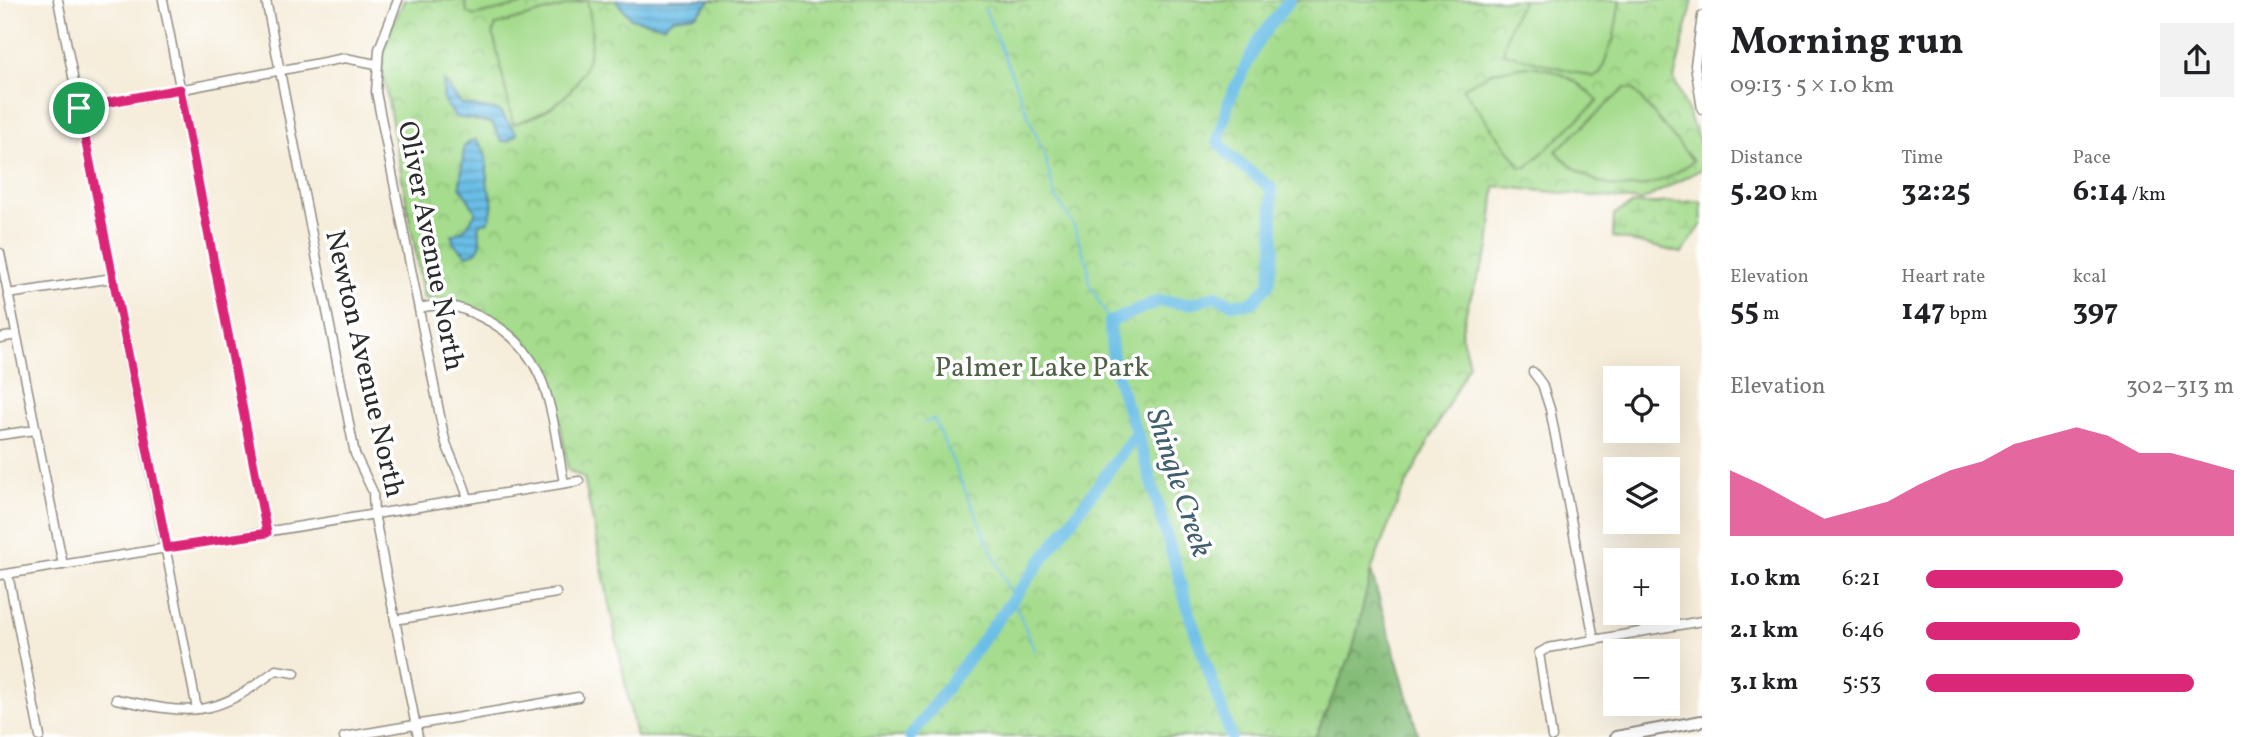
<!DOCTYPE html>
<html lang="en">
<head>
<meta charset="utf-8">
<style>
	body { margin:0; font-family:Vollkorn,serif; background:#f2f2f2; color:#202124; height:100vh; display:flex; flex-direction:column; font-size:26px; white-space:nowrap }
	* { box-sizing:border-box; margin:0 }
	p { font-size:23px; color:#757577 }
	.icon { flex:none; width:38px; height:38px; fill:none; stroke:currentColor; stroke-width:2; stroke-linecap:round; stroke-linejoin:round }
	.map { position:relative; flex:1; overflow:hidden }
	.details { display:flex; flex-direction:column; background:#fff; width:560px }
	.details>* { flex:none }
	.controls { position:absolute; left:1603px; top:366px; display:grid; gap:14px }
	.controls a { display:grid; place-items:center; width:77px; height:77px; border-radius:0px; background:#fff; box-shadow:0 7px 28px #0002; font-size:35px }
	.pin { position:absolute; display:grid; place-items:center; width:60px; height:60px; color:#fff; margin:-30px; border:4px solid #fff; border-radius:50%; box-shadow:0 2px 7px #0007 }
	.round { display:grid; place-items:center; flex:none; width:74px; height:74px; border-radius:0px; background:#f2f2f2 }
	.head { display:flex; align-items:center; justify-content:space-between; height:119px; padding:0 28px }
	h1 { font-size:38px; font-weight:700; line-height:52px }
	.figures { display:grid; grid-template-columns:repeat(3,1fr); gap:10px; height:119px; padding:7px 28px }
	.figures div { display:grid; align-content:center }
	.figures b { font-size:30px; font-weight:700 }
	.figures small { font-size:19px; font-weight:400 }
	.figures p { font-size:19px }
	.chart { height:196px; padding:14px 28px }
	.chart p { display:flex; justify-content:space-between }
	.chart svg { width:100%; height:126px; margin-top:7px; fill:#db2777; opacity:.7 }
	ul { padding:0 28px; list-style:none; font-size:23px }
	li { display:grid; grid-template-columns:112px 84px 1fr; align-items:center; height:52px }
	li i { height:18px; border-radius:9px; background:#db2777 }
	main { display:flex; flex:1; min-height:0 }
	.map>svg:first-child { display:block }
	.forest { fill:url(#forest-crowns); stroke:#587452; stroke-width:2 }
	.wetland { fill:url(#wetland-marsh); stroke:#68845c; stroke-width:2 }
	.park { fill:url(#park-crowns); stroke:#68845c; stroke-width:2 }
	.garden { fill:#a5dc8d; stroke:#68845c; stroke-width:2 }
	.water { fill:url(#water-rules); stroke:#4a7489; stroke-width:2 }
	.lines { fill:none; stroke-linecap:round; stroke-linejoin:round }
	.stream { stroke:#6abee7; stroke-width:2 }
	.river { stroke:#6abee7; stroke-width:12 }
	.minor-casing { stroke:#908c82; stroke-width:11 }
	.tertiary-casing { stroke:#908c82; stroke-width:14 }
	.minor { stroke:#fff; stroke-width:8 }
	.tertiary { stroke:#fff; stroke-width:10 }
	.route-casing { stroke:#fff; stroke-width:14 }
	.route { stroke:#db2777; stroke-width:9 }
	.labels { text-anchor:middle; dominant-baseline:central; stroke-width:7; stroke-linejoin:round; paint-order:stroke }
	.street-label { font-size:28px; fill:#2b2b2b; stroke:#fff }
	.park-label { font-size:28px; fill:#506048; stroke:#fff }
	.water-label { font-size:30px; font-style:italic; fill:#415e6d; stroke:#fff }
</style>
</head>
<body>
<main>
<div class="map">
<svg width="1702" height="737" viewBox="0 0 1702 737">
	<defs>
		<pattern id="forest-crowns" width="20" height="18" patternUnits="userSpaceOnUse" patternTransform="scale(1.75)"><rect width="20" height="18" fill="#84bc78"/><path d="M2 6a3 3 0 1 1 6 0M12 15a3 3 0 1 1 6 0" fill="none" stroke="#6c9963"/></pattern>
		<pattern id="wetland-marsh" width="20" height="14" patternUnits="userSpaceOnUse" patternTransform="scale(1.75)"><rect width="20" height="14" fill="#a5dc8d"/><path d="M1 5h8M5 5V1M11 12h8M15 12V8" fill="none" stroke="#8ebd7a"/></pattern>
		<pattern id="park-crowns" width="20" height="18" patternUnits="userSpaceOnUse" patternTransform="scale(1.75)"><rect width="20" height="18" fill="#a5dc8d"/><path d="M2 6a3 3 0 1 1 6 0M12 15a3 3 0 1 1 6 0" fill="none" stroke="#8ebd7a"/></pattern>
		<pattern id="water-rules" width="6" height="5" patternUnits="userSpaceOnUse" patternTransform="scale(1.75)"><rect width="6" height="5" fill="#6abee7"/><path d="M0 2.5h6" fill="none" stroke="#579bbb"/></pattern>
	</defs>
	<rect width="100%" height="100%" fill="#fff"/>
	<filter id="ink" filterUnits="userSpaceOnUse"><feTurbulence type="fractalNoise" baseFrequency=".0143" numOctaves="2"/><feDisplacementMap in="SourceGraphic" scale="14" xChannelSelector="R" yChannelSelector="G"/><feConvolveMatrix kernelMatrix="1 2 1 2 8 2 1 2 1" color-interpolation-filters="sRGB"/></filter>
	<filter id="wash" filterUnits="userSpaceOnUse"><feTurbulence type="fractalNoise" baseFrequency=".00686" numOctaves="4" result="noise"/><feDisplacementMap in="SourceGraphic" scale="28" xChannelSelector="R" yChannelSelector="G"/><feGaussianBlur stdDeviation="1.57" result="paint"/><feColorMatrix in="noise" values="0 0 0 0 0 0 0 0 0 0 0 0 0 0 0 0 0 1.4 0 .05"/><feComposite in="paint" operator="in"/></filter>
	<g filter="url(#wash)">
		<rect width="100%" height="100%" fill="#f5ecd9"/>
		<polygon class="forest" points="1371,571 1419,737 1315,737 1352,652"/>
		<polygon class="wetland" points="1701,201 1702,224 1682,253 1613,237 1614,214 1633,204"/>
		<path class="park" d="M404,0H1693L1674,79L1702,147V169L1641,201L1495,186L1489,248L1468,304L1461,334L1469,364L1398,501L1371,571L1352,652L1315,737H636L584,478L568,470C556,403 556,345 486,313C464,303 448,298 424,299L382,68L386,41Z"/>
		<g class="garden">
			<polygon points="465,0 541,0 474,16 467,12"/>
			<path d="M587,0C603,62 574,107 513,124L493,32L496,25Z"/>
			<polygon points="1523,0 1620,0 1614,37 1600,74 1594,77 1503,53 1510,24"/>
			<path d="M1527,66C1557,68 1577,80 1598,101L1527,167H1521L1463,89L1492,72Z"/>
			<path d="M1625,88L1633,89L1693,161C1645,199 1597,196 1556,151Z"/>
		</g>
		<g class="water">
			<polygon points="615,0 711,0 696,15 673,18 663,26 631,18"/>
			<polygon points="444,81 461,104 499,111 517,134 508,141 501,141 492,123 455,117 443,99"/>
			<path d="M470,141L476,140C487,152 488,162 487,177C486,197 499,195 488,222L481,223L478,227L481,244L476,252L467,255L453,243L452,235L465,229L476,212L460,186L464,147Z"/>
		</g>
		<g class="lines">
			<g class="stream">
				<polyline points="985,9 1045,157 1054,194 1074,226 1088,266 1089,283 1110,322"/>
				<polyline points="924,423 934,419 1035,650"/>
			</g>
			<g class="river">
				<polyline points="910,737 1137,433"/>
				<path d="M1231,737L1190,616L1137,433C1122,397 1110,361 1110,322L1158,301L1190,304L1216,296L1232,304L1252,303L1269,284L1274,249L1271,188L1230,156L1218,142L1230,98L1259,39L1290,0"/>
			</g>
		</g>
	</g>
	<g filter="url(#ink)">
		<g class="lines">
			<g class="minor-casing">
				<g id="minor">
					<polyline points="58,0 197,709"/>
					<polyline points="163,0 267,533"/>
					<polyline points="266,0 355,454 373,492 374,513 418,737"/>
					<path d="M398,0L379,49L376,92L444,436C449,458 463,476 468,499"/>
					<polyline points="1702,16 1695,65 1702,109"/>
					<polyline points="79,109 345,58 376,64"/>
					<polyline points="0,253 63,565"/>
					<polyline points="8,294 113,278"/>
					<path d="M419,308C444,302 458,306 481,317C552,350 551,416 564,483"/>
					<polyline points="0,338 16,335"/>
					<polyline points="1533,372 1542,384 1550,409 1594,639"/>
					<polyline points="0,435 35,430"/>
					<polyline points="8,574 40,737"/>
					<polyline points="0,575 579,481"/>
					<polyline points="395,620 556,593"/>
					<path d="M116,699C191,715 213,719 276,670L295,673"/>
					<polyline points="344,737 578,697"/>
					<polyline points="1552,737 1539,653 1548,648 1702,621"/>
				</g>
			</g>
			<g class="tertiary-casing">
				<polyline id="tertiary" points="1616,737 1702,721"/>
			</g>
			<use href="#minor" class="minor"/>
			<use href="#tertiary" class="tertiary"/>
		</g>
	</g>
	<g class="lines" filter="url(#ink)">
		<g class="route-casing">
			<polygon id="route" points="180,89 267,533 167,548 79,108"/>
		</g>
		<use href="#route" class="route"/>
	</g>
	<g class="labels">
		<g class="street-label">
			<text transform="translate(430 246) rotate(79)">Oliver Avenue North</text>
			<text transform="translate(364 364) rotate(77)">Newton Avenue North</text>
		</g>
		<g class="park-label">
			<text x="1042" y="368">Palmer Lake Park</text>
		</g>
		<g class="water-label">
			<text transform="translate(1178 483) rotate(72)">Shingle Creek</text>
		</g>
	</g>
</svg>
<div class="controls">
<a><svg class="icon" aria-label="locate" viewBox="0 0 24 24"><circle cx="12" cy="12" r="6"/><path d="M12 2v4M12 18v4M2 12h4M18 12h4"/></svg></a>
<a><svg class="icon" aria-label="layers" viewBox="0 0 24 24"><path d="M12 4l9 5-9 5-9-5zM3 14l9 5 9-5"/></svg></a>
<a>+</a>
<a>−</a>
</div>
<div class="pin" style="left:79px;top:108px;background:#1e9e55"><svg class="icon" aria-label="arrive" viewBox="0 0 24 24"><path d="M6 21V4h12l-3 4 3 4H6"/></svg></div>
</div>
<section class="details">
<div class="head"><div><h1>Morning run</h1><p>09:13 · 5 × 1.0 km</p></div><a class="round"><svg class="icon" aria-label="share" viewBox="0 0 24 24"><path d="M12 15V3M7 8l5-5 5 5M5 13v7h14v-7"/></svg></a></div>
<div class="figures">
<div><p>Distance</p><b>5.20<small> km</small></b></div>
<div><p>Time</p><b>32:25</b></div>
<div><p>Pace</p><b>6:14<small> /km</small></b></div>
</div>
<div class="figures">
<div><p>Elevation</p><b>55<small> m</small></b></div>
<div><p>Heart rate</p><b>147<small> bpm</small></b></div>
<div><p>kcal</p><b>397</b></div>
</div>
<div class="chart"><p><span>Elevation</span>302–313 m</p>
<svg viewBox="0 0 160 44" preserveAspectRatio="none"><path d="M0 44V21L10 26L20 32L30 38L40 35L50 32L60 26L70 21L80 18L90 12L100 9L110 6L120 9L130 15L140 15L150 18L160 21V44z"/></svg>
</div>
<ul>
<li><b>1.0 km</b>6:21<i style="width:64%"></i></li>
<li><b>2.1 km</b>6:46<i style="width:50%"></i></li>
<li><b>3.1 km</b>5:53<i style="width:87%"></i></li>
</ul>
</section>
</main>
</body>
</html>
